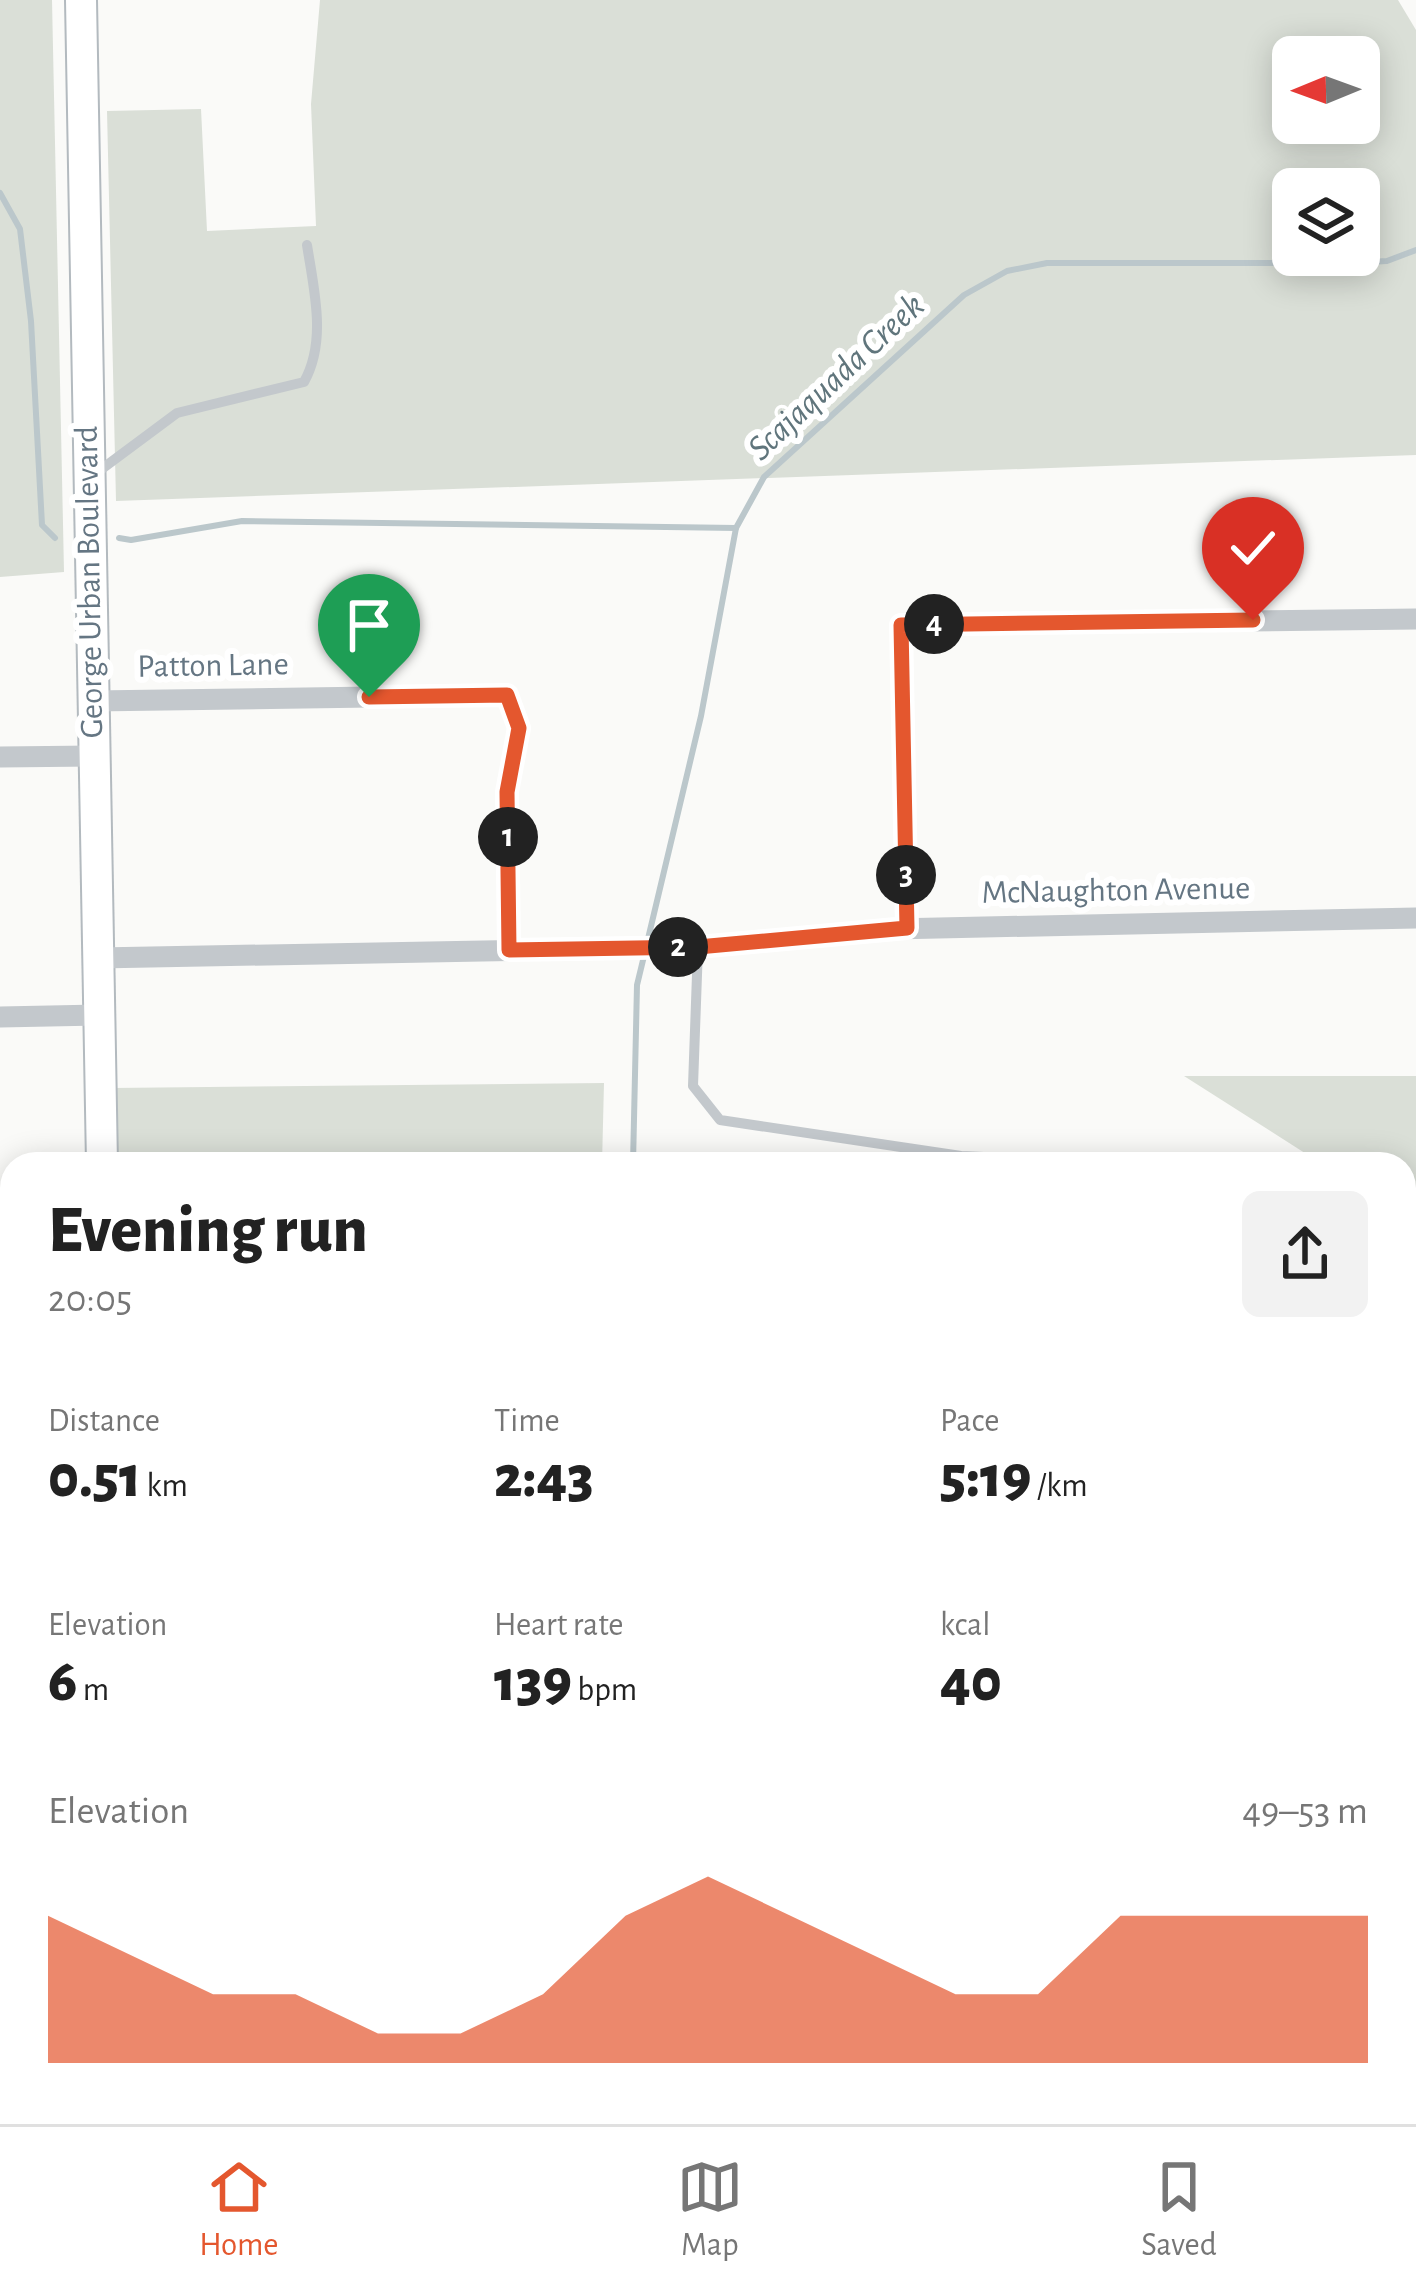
<!DOCTYPE html>
<html lang="en">
<head>
<meta charset="utf-8">
<style>
	body { margin:0; font-family:"Alegreya Sans",sans-serif; background:#f2f2f2; color:#222; height:100vh; display:flex; flex-direction:column; font-size:45px; white-space:nowrap }
	* { box-sizing:border-box; margin:0 }
	p { font-size:39px; color:#767676 }
	.icon { flex:none; width:66px; height:66px; fill:none; stroke:currentColor; stroke-width:2; stroke-linecap:round; stroke-linejoin:round }
	.map { position:relative; flex:1; overflow:hidden }
	.panel { position:absolute; left:0px; top:1152px; width:1416px; height:972px; display:flex; flex-direction:column; background:#fff; border-radius:36px 36px 0 0; box-shadow:0 6px 30px #0003 }
	.panel>* { flex:none }
	.needle { width:78px; rotate:269deg }
	.controls { position:absolute; left:1272px; top:36px; display:grid; gap:24px }
	.controls a { display:grid; place-items:center; width:108px; height:108px; border-radius:18px; background:#fff; box-shadow:0 6px 30px #0003; font-size:60px }
	.pin { position:absolute; display:grid; place-items:center; width:102px; height:102px; color:#fff; margin:-123px -51px; border-radius:50% 50% 50% 0; rotate:-45deg; box-shadow:0 0 12px #0007 }
	.pin .icon { rotate:45deg }
	.km { position:absolute; width:60px; height:60px; margin:-30px; border-radius:50%; background:#222; color:#fff; font-size:33px; line-height:60px; text-align:center }
	.round { display:grid; place-items:center; flex:none; width:126px; height:126px; border-radius:18px; background:#f2f2f2 }
	.summary { display:flex; align-items:center; justify-content:space-between; height:204px; padding:0 48px }
	h1 { font-size:66px; font-weight:800; line-height:90px }
	.metrics { display:grid; grid-template-columns:repeat(3,1fr); gap:18px; height:204px; padding:12px 48px }
	.metrics div { display:grid; align-content:center }
	.metrics b { font-size:60px; font-weight:800 }
	.metrics small { font-size:33px; font-weight:400 }
	.metrics p { font-size:33px }
	.chart { height:336px; padding:24px 48px }
	.chart p { display:flex; justify-content:space-between }
	.chart svg { width:100%; height:216px; margin-top:12px; fill:#e4572e; opacity:.7 }
	.tabs { display:flex; justify-content:space-around; align-items:center; height:168px; border-top:3px solid #e0e0e0; background:#fff; font-size:33px; color:#767676 }
	.tabs a { display:grid; justify-items:center; gap:6px }
	.tabs .current { color:#e4572e }
	.map>svg:first-child { display:block }
	.green { fill:#dadfd7; fill-rule:evenodd }
	.lines { fill:none; stroke-linecap:round; stroke-linejoin:round }
	.stream { stroke:#bbc7cb; stroke-width:6 }
	.secondary-casing { stroke:#b3babf; stroke-width:34 }
	.lane { stroke:#c3c8cc; stroke-width:10 }
	.street { stroke:#c3c8cc; stroke-width:21 }
	.secondary { stroke:#fff; stroke-width:30 }
	.route-casing { stroke:#fff; stroke-width:24 }
	.route { stroke:#e4572e; stroke-width:15 }
	.labels { text-anchor:middle; dominant-baseline:central; stroke-width:12; stroke-linejoin:round; paint-order:stroke }
	.street-label { font-size:33px; fill:#657683; stroke:#fff }
	.water-label { font-size:36px; font-style:italic; fill:#60757c; stroke:#fff }
</style>
</head>
<body>
<div class="map">
<svg width="1416" height="2124" viewBox="0 0 1416 2124">
	<rect width="100%" height="100%" fill="#fafaf8"/>
	<g class="green">
		<polygon points="0,0 52,0 64,572 0,577"/>
		<path d="M320,0H1398L1416,30V455L116,501L107,111L201,109L207,231L316,226L311,104ZM1293,57H1359V123H1293ZM1293,189H1359V255H1293Z"/>
		<polygon points="1184,1076 1416,1076 1416,1224 1404,1216 1404,1164 1322,1164"/>
		<polygon points="604,1083 602,1164 113,1164 112,1088"/>
		<polygon points="1404,1906 1416,1906 1416,2124 1328,2124 1328,2112 1404,2112"/>
	</g>
	<g class="lines">
		<g class="stream">
			<polyline points="0,193 20,229 31,321 42,525 55,538"/>
			<polyline points="119,538 131,540 242,521 736,528"/>
			<polyline points="647,943 701,716 736,528 764,477 964,295 1007,271 1047,263 1348,263 1387,261 1416,250"/>
			<polyline points="633,1164 637,985 644,956"/>
			<polyline points="0,1956 12,1959"/>
			<polyline points="320,2124 324,2112"/>
		</g>
		<g class="secondary-casing">
			<g id="secondary">
				<polyline points="81,0 102,1164"/>
				<polyline points="114,2112 114,2124"/>
			</g>
		</g>
		<g class="lane">
			<path d="M95,474L177,413L304,382C327,341 314,290 307,245"/>
			<polyline points="698,947 693,1086 720,1120 961,1156 1145,1164"/>
			<polyline points="816,2112 818,2124"/>
			<polyline points="950,2112 950,2124"/>
			<polyline points="1222,2124 1223,2112"/>
		</g>
		<g class="street">
			<polyline points="93,701 507,695 519,728 507,792 509,951"/>
			<polyline points="0,757 94,756"/>
			<polyline points="907,928 901,625 1416,619"/>
			<polyline points="98,958 698,947 893,929 1416,918"/>
			<polyline points="0,1017 99,1015"/>
			<polyline points="0,1311 12,1311"/>
			<polyline points="0,1560 12,1560"/>
			<polyline points="0,2080 12,2080"/>
			<polyline points="629,2112 630,2124"/>
		</g>
		<use href="#secondary" class="secondary"/>
	</g>
	<g class="lines">
		<g class="route-casing">
			<polyline id="route" points="369,697 507,695 519,728 507,792 509,950 698,947 907,928 901,625 1253,620"/>
		</g>
		<use href="#route" class="route"/>
	</g>
	<g class="labels">
		<g class="street-label">
			<text transform="translate(90 582) rotate(-91)">George Urban Boulevard</text>
			<text transform="translate(213 666) rotate(-1)">Patton Lane</text>
			<text transform="translate(1116 891) rotate(-1)">McNaughton Avenue</text>
		</g>
		<g class="water-label">
			<text transform="translate(836 377) rotate(-43)">Scajaquada Creek</text>
		</g>
	</g>
</svg>
<div class="controls">
<a><svg class="needle" viewBox="-14 -14 28 28"><path d="M0-13l5 13h-10z" fill="#e53935"/><path d="M0 13l5-13h-10z" fill="#767676"/></svg></a>
<a><svg class="icon" aria-label="layers" viewBox="0 0 24 24"><path d="M12 4l9 5-9 5-9-5zM3 14l9 5 9-5"/></svg></a>
</div>
<div class="pin" style="left:369px;top:697px;background:#1e9e55"><svg class="icon" aria-label="arrive" viewBox="0 0 24 24"><path d="M6 21V4h12l-3 4 3 4H6"/></svg></div>
<div class="pin" style="left:1253px;top:620px;background:#d93025"><svg class="icon" aria-label="check" viewBox="0 0 24 24"><path d="M5 12l5 5 9-10"/></svg></div>
<b class="km" style="left:508px;top:837px">1</b>
<b class="km" style="left:678px;top:947px">2</b>
<b class="km" style="left:906px;top:875px">3</b>
<b class="km" style="left:934px;top:624px">4</b>
<section class="panel">
<div class="summary"><div><h1>Evening run</h1><p>20:05</p></div><a class="round"><svg class="icon" aria-label="share" viewBox="0 0 24 24"><path d="M12 15V3M7 8l5-5 5 5M5 13v7h14v-7"/></svg></a></div>
<div class="metrics">
<div><p>Distance</p><b>0.51<small> km</small></b></div>
<div><p>Time</p><b>2:43</b></div>
<div><p>Pace</p><b>5:19<small> /km</small></b></div>
</div>
<div class="metrics">
<div><p>Elevation</p><b>6<small> m</small></b></div>
<div><p>Heart rate</p><b>139<small> bpm</small></b></div>
<div><p>kcal</p><b>40</b></div>
</div>
<div class="chart"><p><span>Elevation</span>49–53 m</p>
<svg viewBox="0 0 160 44" preserveAspectRatio="none"><path d="M0 44V14L10 22L20 30L30 30L40 38L50 38L60 30L70 14L80 6L90 14L100 22L110 30L120 30L130 14L140 14L150 14L160 14V44z"/></svg>
</div>
</section>
</div>
<nav class="tabs">
<a class="current"><svg class="icon" aria-label="home" viewBox="0 0 24 24"><path d="M3 11l9-7 9 7M6 9v11h12V9"/></svg>Home</a>
<a><svg class="icon" aria-label="map" viewBox="0 0 24 24"><path d="M3 6l6-2 6 2 6-2v14l-6 2-6-2-6 2zM9 4v14M15 6v14"/></svg>Map</a>
<a><svg class="icon" aria-label="saved" viewBox="0 0 24 24"><path d="M7 4h10v16l-5-4-5 4z"/></svg>Saved</a>
</nav>
</body>
</html>
